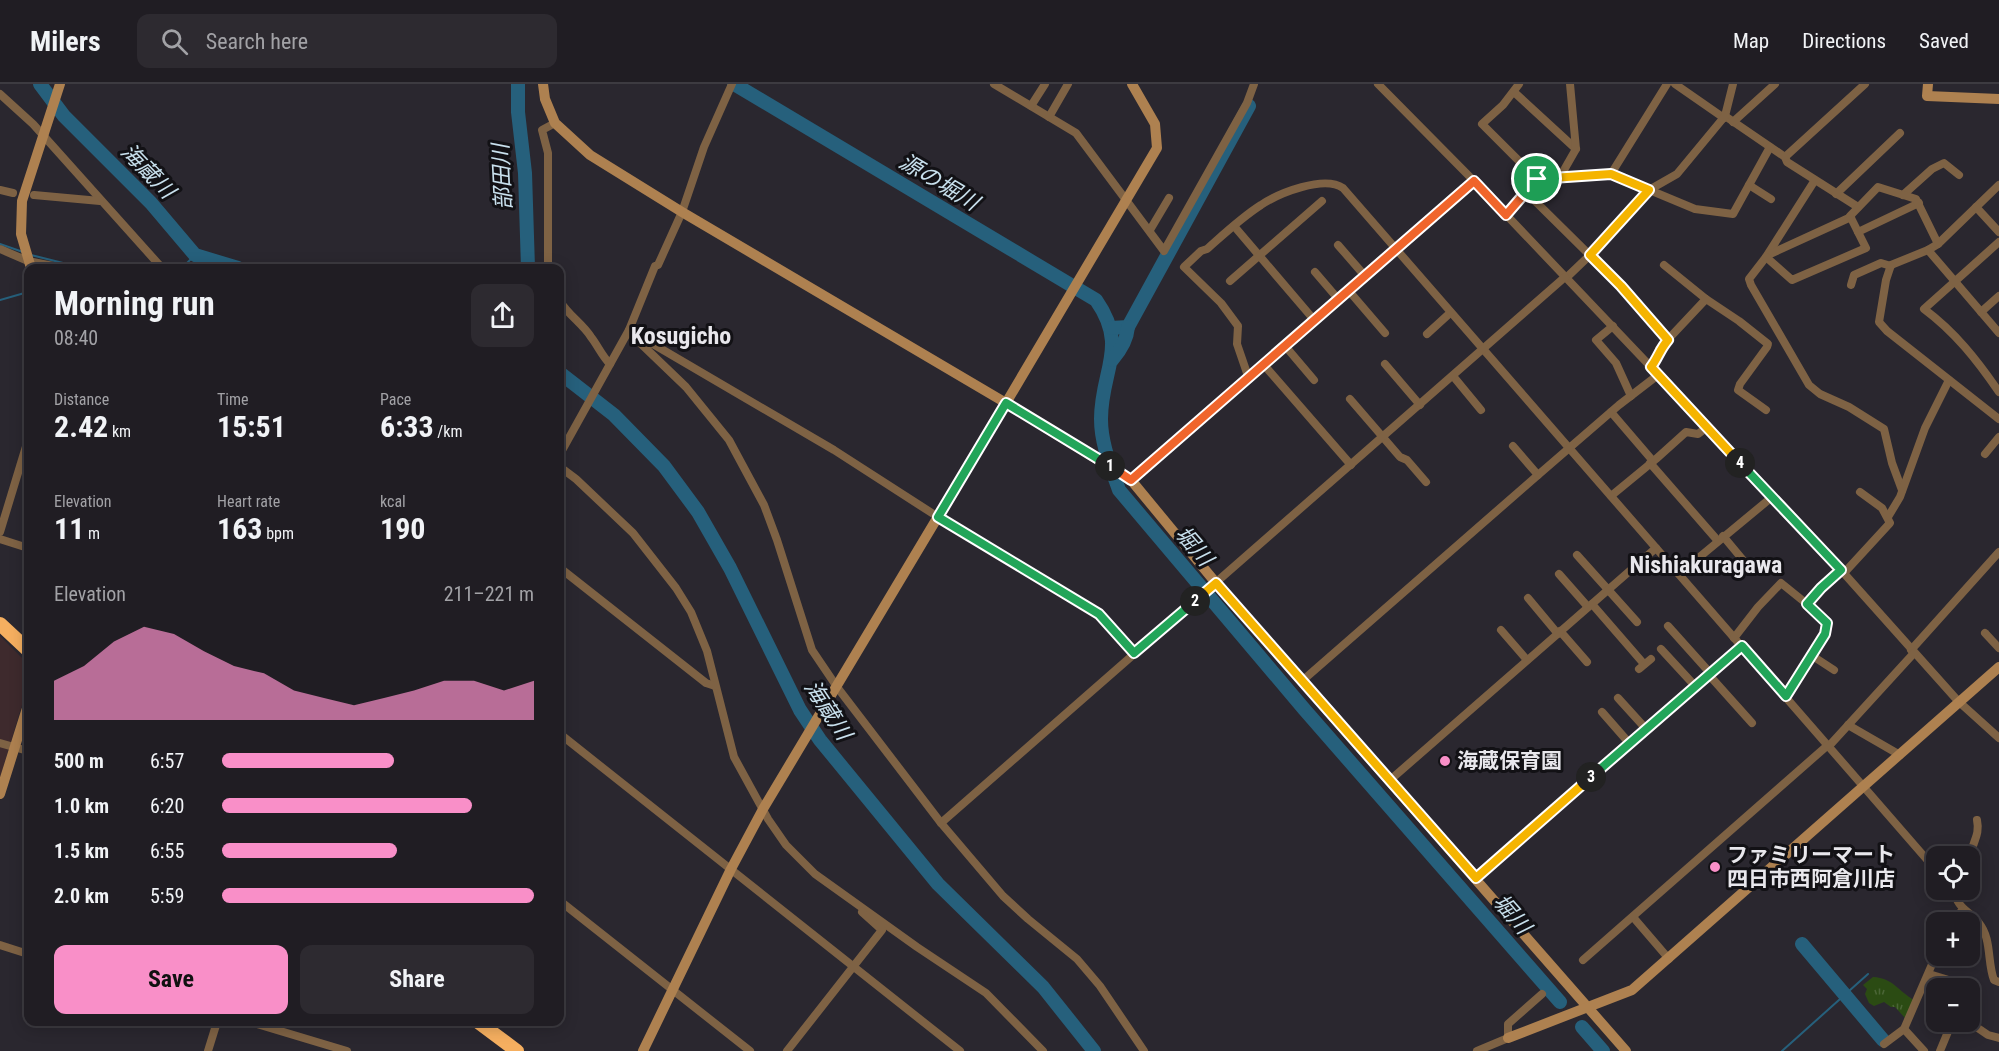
<!DOCTYPE html>
<html lang="en">
<head>
<meta charset="utf-8">
<style>
	body { margin:0; font-family:"Roboto Condensed","Noto Sans JP",sans-serif; background:#2d2a30; color:#f1f3f6; height:100vh; display:flex; flex-direction:column; font-size:22px; white-space:nowrap }
	* { box-sizing:border-box; margin:0 }
	p { font-size:20px; color:#a2a2a6 }
	.icon { flex:none; width:33px; height:33px; fill:none; stroke:currentColor; stroke-width:2; stroke-linecap:round; stroke-linejoin:round }
	.map { position:relative; flex:1; overflow:hidden }
	.side { position:absolute; left:24px; top:180px; width:540px; height:762px; display:flex; flex-direction:column; background:#201d23; border-radius:12px; box-shadow:0 3px 15px #0003,0 0 0 2px #3d3b41 }
	.side>* { flex:none }
	.buttons { position:absolute; left:1926px; top:762px; display:grid; gap:12px }
	.buttons a { display:grid; place-items:center; width:54px; height:54px; border-radius:12px; background:#201d23; box-shadow:0 3px 15px #0003,0 0 0 2px #3d3b41; font-size:30px }
	.pin { position:absolute; display:grid; place-items:center; width:51px; height:51px; color:#fff; margin:-26px; border:3px solid #fff; border-radius:50%; box-shadow:0 2px 6px #0007 }
	.km { position:absolute; width:30px; height:30px; margin:-15px; border-radius:50%; background:#222; color:#fff; font-size:16px; line-height:30px; text-align:center }
	.round { display:grid; place-items:center; flex:none; width:63px; height:63px; border-radius:12px; background:#2d2a30 }
	.summary { display:flex; align-items:center; justify-content:space-between; height:102px; padding:0 30px }
	h1 { font-size:33px; font-weight:700; line-height:45px }
	.metrics { display:grid; grid-template-columns:repeat(3,1fr); gap:9px; height:102px; padding:6px 30px }
	.metrics div { display:grid; align-content:center }
	.metrics b { font-size:30px; font-weight:700 }
	.metrics small { font-size:16px; font-weight:400 }
	.metrics p { font-size:16px }
	.chart { height:168px; padding:12px 30px }
	.chart p { display:flex; justify-content:space-between }
	.chart svg { width:100%; height:108px; margin-top:6px; fill:#f98fc8; opacity:.7 }
	.cta { display:flex; gap:12px; margin-top:auto; padding:12px 30px }
	.cta a { flex:1; height:69px; border-radius:12px; background:#f98fc8; color:#111; font-size:24px; font-weight:700; line-height:69px; text-align:center }
	.cta a+a { background:#2d2a30; color:#f1f3f6 }
	ul { padding:0 30px; list-style:none; font-size:20px }
	li { display:grid; grid-template-columns:96px 72px 1fr; align-items:center; height:45px }
	li i { height:15px; border-radius:8px; background:#f98fc8 }
	header { display:flex; align-items:center; gap:36px; box-sizing:border-box; height:84px; padding:0 30px; background:#201d23; border-bottom:2px solid #3d3b41 }
	header strong { font-size:28px }
	nav { display:flex; gap:33px; margin-inline-start:auto; font-size:21px }
	.search { width:420px; height:54px; background:#2d2a30; display:flex; align-items:center; gap:15px; box-sizing:border-box; padding:0 21px; border-radius:12px; color:#a2a2a6; font-size:22px }
	.map>svg:first-child { display:block }
	.commercial { fill:#3e2a2d }
	.park { fill:url(#park-tufts) }
	.lines { fill:none; stroke-linecap:round; stroke-linejoin:round }
	.stream { stroke:#26607c; stroke-width:2 }
	.river { stroke:#26607c; stroke-width:14 }
	.street { stroke:#7e6244; stroke-width:8 }
	.secondary { stroke:#ae8150; stroke-width:10 }
	.highway { stroke:#f5af60; stroke-width:14 }
	.split-1-casing { stroke:#fff; stroke-width:12 }
	.split-2-casing { stroke:#fff; stroke-width:12 }
	.split-3-casing { stroke:#fff; stroke-width:12 }
	.split-4-casing { stroke:#fff; stroke-width:12 }
	.split-5-casing { stroke:#fff; stroke-width:12 }
	.split-1 { stroke:#f0652b; stroke-width:8 }
	.split-2 { stroke:#22a559; stroke-width:8 }
	.split-3 { stroke:#f5b400; stroke-width:8 }
	.split-4 { stroke:#22a559; stroke-width:8 }
	.split-5 { stroke:#f5b400; stroke-width:8 }
	.poi-dot { fill:#f98fc8; stroke:#121115; stroke-width:2 }
	.labels { text-anchor:middle; dominant-baseline:central; stroke-width:6; stroke-linejoin:round; paint-order:stroke }
	.poi-label { font-size:21px; font-weight:bold; fill:#e8e7ec; stroke:#121115; text-anchor:start }
	.water-label { font-size:22px; font-style:italic; fill:#c9e1ee; stroke:#121115 }
	.quarter-label { font-size:24px; font-weight:bold; fill:#e8e7ec; stroke:#121115 }
</style>
</head>
<body>
<header>
<strong>Milers</strong>
<div class="search"><svg class="icon" aria-label="search" viewBox="0 0 24 24"><circle cx="10" cy="10" r="6"/><path d="M15 15l6 6"/></svg>Search here</div>
<nav><a>Map</a><a>Directions</a><a>Saved</a></nav>
</header>
<div class="map">
<svg width="1999" height="967" viewBox="0 0 1999 967">
	<defs>
		<pattern id="park-tufts" width="24" height="20" patternUnits="userSpaceOnUse" patternTransform="scale(1.5)"><rect width="24" height="20" fill="#2b4b13"/><path d="M3 7l-1-3M5 7V3M7 7l1-3M15 17l-1-3M17 17v-4M19 17l1-3" fill="none" stroke="#4a6536"/></pattern>
	</defs>
	<rect width="100%" height="100%" fill="#2a272f"/>
	<polygon class="commercial" points="0,552 28,580 28,601 0,694"/>
	<path class="park" d="M1873,893C1893,894 1898,907 1914,916L1905,934L1895,923H1891L1884,918L1874,922L1869,919L1865,910L1867,905L1863,901Z"/>
	<g class="lines">
		<g class="stream">
			<polyline points="0,160 23,168"/>
			<polyline points="31,171 83,184"/>
			<polyline points="182,184 195,171"/>
			<polyline points="0,216 28,208"/>
			<polyline points="1782,967 1868,890"/>
		</g>
		<g class="river">
			<polyline points="40,0 64,32 151,119 195,171 238,184"/>
			<polyline points="518,0 518,28 525,89 528,184"/>
			<path d="M734,0L1096,216C1129,263 1101,286 1101,335C1101,360 1111,383 1119,406L1304,625L1560,918"/>
			<polyline points="1111,244 1128,243 1249,22"/>
			<path d="M1112,276C1120,267 1127,255 1128,243"/>
			<polyline points="560,289 614,331 664,382 698,428 730,484 800,626 820,656 938,800 1043,903 1094,967"/>
			<polyline points="1802,860 1883,956"/>
			<polyline points="1582,943 1603,967"/>
		</g>
		<g class="street">
			<polyline points="732,0 704,63 682,128 658,181 655,182 629,246 834,366 938,433 1099,530 1134,569"/>
			<polyline points="994,0 1076,49 1164,167 1247,19 1254,0"/>
			<polyline points="1378,0 1474,97 1651,283 1706,344 1841,486 1958,617 1999,654"/>
			<polyline points="1519,0 1503,21 1482,40 1537,95"/>
			<polyline points="1675,0 1724,34"/>
			<polyline points="1514,8 1576,65"/>
			<polyline points="0,10 33,40 162,184"/>
			<polyline points="1031,22 1045,0"/>
			<polyline points="1725,32 1785,73 1787,78 1858,123"/>
			<polyline points="1049,33 1068,0"/>
			<polyline points="1733,38 1775,0"/>
			<polyline points="1785,73 1865,0"/>
			<polyline points="1611,90 1667,0"/>
			<polyline points="1560,93 1576,65 1570,0"/>
			<polyline points="1815,96 1766,173 1749,195 1751,201 1809,301 1820,310 1849,323 1884,345 1892,379 1902,406"/>
			<polyline points="1749,101 1771,115"/>
			<polyline points="1999,101 1938,160 1928,166 1891,181 1886,196 1879,238 1887,247 1999,335"/>
			<polyline points="0,106 13,109"/>
			<polyline points="1526,108 1621,202 1668,256"/>
			<polyline points="1836,110 1900,49"/>
			<polyline points="34,111 100,117"/>
			<polyline points="1903,111 1932,85 1944,79 1959,91"/>
			<polyline points="1976,123 1999,148"/>
			<polyline points="1506,131 1537,95 1611,90 1695,125 1733,130 1770,63"/>
			<polyline points="1234,142 1315,237"/>
			<polyline points="1150,146 1169,114"/>
			<polyline points="1858,148 1919,119"/>
			<path d="M1999,158L1924,225C1955,248 1977,276 1999,308"/>
			<polyline points="1338,161 1365,192"/>
			<polyline points="0,165 28,177 63,184"/>
			<polyline points="1928,166 1999,249"/>
			<polyline points="1768,171 1851,133"/>
			<polyline points="1766,173 1792,196 1866,164 1850,132 1878,103 1916,115 1938,160"/>
			<polyline points="1664,181 1706,215"/>
			<polyline points="548,184 548,69 542,46 555,39"/>
			<polyline points="1315,188 1339,216"/>
			<polyline points="1566,194 1590,171 1649,106 1677,90 1725,32 1733,0"/>
			<polyline points="1230,197 1322,117"/>
			<polyline points="1851,201 1854,191 1881,179 1891,182"/>
			<polyline points="1349,207 1385,249"/>
			<path d="M560,217C568,231 582,239 591,253C598,262 602,272 610,280"/>
			<polyline points="1981,228 1999,212"/>
			<polyline points="1613,242 1596,256 1616,279 1631,312"/>
			<polyline points="1427,250 1450,229"/>
			<polyline points="1286,263 1314,296"/>
			<polyline points="1385,280 1420,321"/>
			<polyline points="1264,281 1351,381"/>
			<polyline points="1651,283 1656,277 1659,265 1706,215 1739,237 1768,260 1767,263 1740,300 1738,306 1766,326"/>
			<polyline points="1453,292 1481,326"/>
			<path d="M1249,295L1237,260L1238,242L1221,219L1184,183L1201,167L1207,165C1224,150 1242,133 1261,121C1279,109 1324,91 1343,104L1936,786"/>
			<polyline points="1350,315 1400,373 1407,376 1426,398"/>
			<polyline points="1611,328 1653,377"/>
			<polyline points="1513,362 1538,391"/>
			<polyline points="560,370 629,246 635,254 686,303 729,356 764,421 777,456 812,566 837,603 941,739 1003,812 1028,835 1077,875 1100,902 1144,967"/>
			<polyline points="1985,370 1999,353"/>
			<polyline points="1650,379 1718,457"/>
			<polyline points="560,383 576,395 633,449 676,504 691,528 707,567 734,673 768,735 786,761 815,790 917,863 986,909 1043,967"/>
			<polyline points="1131,396 1474,97"/>
			<polyline points="1611,412 1656,375 1686,348 1698,350 1706,344"/>
			<polyline points="1888,433 1900,413 1925,344 1949,296"/>
			<polyline points="0,448 28,356"/>
			<polyline points="1723,452 1743,476"/>
			<polyline points="0,455 28,464"/>
			<polyline points="1577,471 1637,538"/>
			<polyline points="560,484 706,599 715,602"/>
			<polyline points="1844,489 1890,439 1882,424 1860,408"/>
			<polyline points="1559,490 1588,523"/>
			<polyline points="1679,490 1772,413"/>
			<polyline points="1528,514 1558,550"/>
			<polyline points="1592,520 1644,580"/>
			<polyline points="1668,542 1711,590"/>
			<polyline points="1501,546 1527,576"/>
			<polyline points="1560,547 1587,578"/>
			<polyline points="1985,549 1999,564"/>
			<polyline points="1734,554 1758,523 1781,499 1807,520 1821,504 1841,486"/>
			<polyline points="1661,565 1696,603"/>
			<polyline points="1911,566 1999,468"/>
			<polyline points="1811,571 1834,586"/>
			<polyline points="1639,585 1651,575"/>
			<polyline points="1709,591 1752,639"/>
			<polyline points="1302,597 1538,391 1619,321 1658,291"/>
			<polyline points="1786,612 1825,550 1828,541 1825,536 1807,520"/>
			<polyline points="1618,614 1647,646"/>
			<polyline points="1602,628 1630,660"/>
			<polyline points="1848,641 1900,671"/>
			<polyline points="560,650 960,967"/>
			<polyline points="0,659 28,667"/>
			<polyline points="1829,662 1914,569"/>
			<polyline points="1389,697 1656,464"/>
			<polyline points="941,739 1565,193"/>
			<path d="M1970,783L1972,779C1968,760 1981,755 1977,736"/>
			<polyline points="1476,794 1742,563"/>
			<path d="M1954,806C1957,824 1968,826 1979,839C1992,855 1987,878 1994,896L1999,898"/>
			<polyline points="560,817 750,967"/>
			<polyline points="1633,833 1669,875"/>
			<polyline points="1953,838 1963,825"/>
			<polyline points="0,861 28,870"/>
			<polyline points="1583,876 1828,661"/>
			<polyline points="1929,890 1965,901 1964,904"/>
			<polyline points="250,938 347,967"/>
			<polyline points="1969,938 1988,951 1999,954"/>
			<polyline points="1904,945 1924,967"/>
			<polyline points="1884,960 1904,945 1936,871"/>
			<polyline points="208,967 217,938"/>
			<polyline points="787,967 882,846 862,828"/>
			<polyline points="1477,967 1508,954 1508,940 1542,910"/>
			<polyline points="1940,967 1952,938"/>
		</g>
		<g class="secondary">
			<polyline points="543,0 545,15 555,39 590,71 682,128 1006,319 763,725 731,785 643,967"/>
			<polyline points="1132,0 1155,40 1157,64 1006,319 1131,396 1216,499 1626,967"/>
			<polyline points="1928,0 1927,12 1999,15"/>
			<polyline points="31,184 21,150 22,117 60,0"/>
			<polyline points="0,710 28,621"/>
			<polyline points="1508,954 1632,906 1999,583"/>
		</g>
		<g class="highway">
			<polyline points="0,540 28,566"/>
			<polyline points="478,938 517,967"/>
		</g>
	</g>
	<g class="lines">
		<g class="split-1-casing">
			<polyline id="split-1" points="1110,382 1131,396 1474,97 1506,131 1537,95"/>
		</g>
		<g class="split-2-casing">
			<polyline id="split-2" points="1110,382 1006,319 938,433 1099,530 1134,569 1195,517"/>
		</g>
		<g class="split-3-casing">
			<polyline id="split-3" points="1195,517 1216,499 1476,794 1591,693"/>
		</g>
		<g class="split-4-casing">
			<polyline id="split-4" points="1591,693 1742,562 1786,612 1825,550 1827,539 1807,520 1821,504 1841,486 1740,379"/>
		</g>
		<g class="split-5-casing">
			<path id="split-5" d="M1537,95L1611,90L1649,106L1590,171L1621,202L1668,256C1660,265 1658,274 1651,283L1740,379"/>
		</g>
		<use href="#split-1" class="split-1"/>
		<use href="#split-2" class="split-2"/>
		<use href="#split-3" class="split-3"/>
		<use href="#split-4" class="split-4"/>
		<use href="#split-5" class="split-5"/>
	</g>
	<g class="poi-dot">
		<circle cx="1445" cy="677" r="6"/>
		<circle cx="1715" cy="783" r="6"/>
	</g>
	<g class="labels">
		<g class="poi-label">
			<text x="1457" y="677">海蔵保育園</text>
			<text x="1727" y="771">ファミリーマート<tspan x="1727" dy="24">四日市西阿倉川店</tspan></text>
		</g>
		<g class="water-label">
			<text transform="translate(148 87) rotate(46)">海蔵川</text>
			<text transform="translate(502 93) rotate(-93)">部田川</text>
			<text transform="translate(939 98) rotate(31)">源の堀川</text>
			<text transform="translate(1194 462) rotate(49)">堀川</text>
			<text transform="translate(828 626) rotate(57)">海蔵川</text>
			<text transform="translate(1512 830) rotate(49)">堀川</text>
		</g>
		<g class="quarter-label">
			<text x="681" y="252">Kosugicho</text>
			<text x="1706" y="481">Nishiakuragawa</text>
		</g>
	</g>
</svg>
<div class="buttons">
<a><svg class="icon" aria-label="locate" viewBox="0 0 24 24"><circle cx="12" cy="12" r="6"/><path d="M12 2v4M12 18v4M2 12h4M18 12h4"/></svg></a>
<a>+</a>
<a>−</a>
</div>
<div class="pin" style="left:1537px;top:95px;background:#1e9e55"><svg class="icon" aria-label="arrive" viewBox="0 0 24 24"><path d="M6 21V4h12l-3 4 3 4H6"/></svg></div>
<b class="km" style="left:1110px;top:382px">1</b>
<b class="km" style="left:1195px;top:517px">2</b>
<b class="km" style="left:1591px;top:693px">3</b>
<b class="km" style="left:1740px;top:379px">4</b>
<section class="side">
<div class="summary"><div><h1>Morning run</h1><p>08:40</p></div><a class="round"><svg class="icon" aria-label="share" viewBox="0 0 24 24"><path d="M12 15V3M7 8l5-5 5 5M5 13v7h14v-7"/></svg></a></div>
<div class="metrics">
<div><p>Distance</p><b>2.42<small> km</small></b></div>
<div><p>Time</p><b>15:51</b></div>
<div><p>Pace</p><b>6:33<small> /km</small></b></div>
</div>
<div class="metrics">
<div><p>Elevation</p><b>11<small> m</small></b></div>
<div><p>Heart rate</p><b>163<small> bpm</small></b></div>
<div><p>kcal</p><b>190</b></div>
</div>
<div class="chart"><p><span>Elevation</span>211–221 m</p>
<svg viewBox="0 0 160 44" preserveAspectRatio="none"><path d="M0 44V28L10 22L20 12L30 6L40 9L50 16L60 22L70 25L80 32L90 35L100 38L110 35L120 32L130 28L140 28L150 32L160 28V44z"/></svg>
</div>
<ul>
<li><b>500 m</b>6:57<i style="width:55%"></i></li>
<li><b>1.0 km</b>6:20<i style="width:80%"></i></li>
<li><b>1.5 km</b>6:55<i style="width:56%"></i></li>
<li><b>2.0 km</b>5:59<i style="width:100%"></i></li>
</ul>
<div class="cta"><a>Save</a><a>Share</a></div>
</section>
</div>
</body>
</html>
